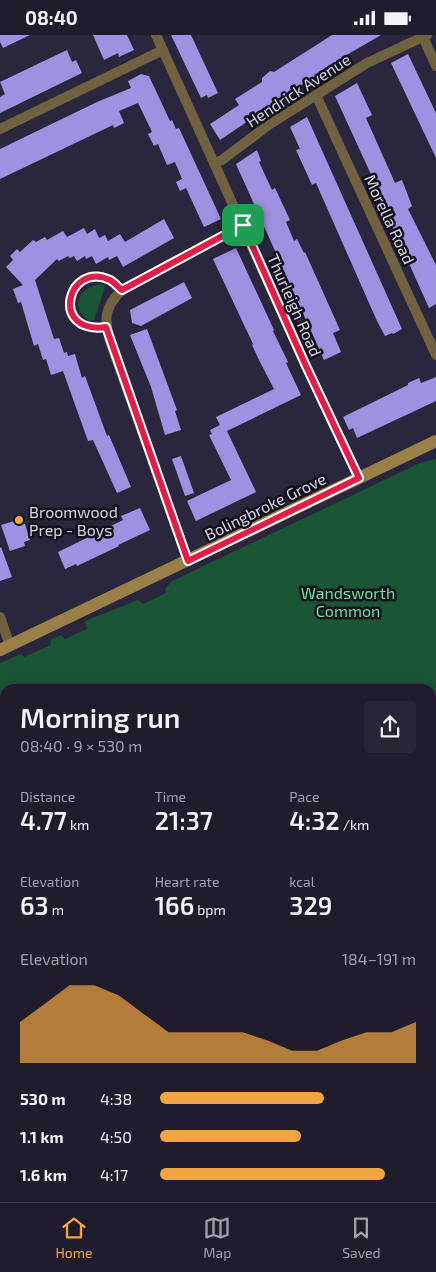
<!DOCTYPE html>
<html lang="en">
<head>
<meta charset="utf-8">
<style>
	body { margin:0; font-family:"Exo 2",sans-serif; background:#282536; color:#f1f3f6; height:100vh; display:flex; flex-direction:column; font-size:19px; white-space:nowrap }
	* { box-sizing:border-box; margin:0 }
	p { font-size:16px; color:#a2a1aa }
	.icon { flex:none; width:28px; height:28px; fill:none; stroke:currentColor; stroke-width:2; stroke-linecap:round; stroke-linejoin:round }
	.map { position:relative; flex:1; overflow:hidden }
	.panel { position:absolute; left:0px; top:649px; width:436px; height:519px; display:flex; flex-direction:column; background:#201c2e; border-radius:15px 15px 0 0; box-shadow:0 2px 12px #0003,0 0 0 1px #3d3a4a }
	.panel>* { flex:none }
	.pin { position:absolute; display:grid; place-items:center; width:42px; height:42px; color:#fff; margin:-21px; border-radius:10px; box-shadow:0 2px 8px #0006 }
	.round { display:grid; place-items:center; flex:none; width:52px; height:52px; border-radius:5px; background:#282536 }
	.headline { display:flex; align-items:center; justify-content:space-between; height:85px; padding:0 20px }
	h1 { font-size:28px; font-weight:600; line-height:38px }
	.stats { display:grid; grid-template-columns:repeat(3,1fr); gap:8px; height:85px; padding:5px 20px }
	.stats div { display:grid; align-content:center }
	.stats b { font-size:25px; font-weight:600 }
	.stats small { font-size:14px; font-weight:400 }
	.stats p { font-size:14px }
	.chart { height:140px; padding:10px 20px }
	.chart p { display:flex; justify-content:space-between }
	.chart svg { width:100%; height:90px; margin-top:5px; fill:#f1a540; opacity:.7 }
	ul { padding:0 20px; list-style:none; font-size:16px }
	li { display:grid; grid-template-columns:80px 60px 1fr; align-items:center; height:38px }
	li i { height:12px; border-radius:6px; background:#f1a540 }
	.status { display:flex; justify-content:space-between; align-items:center; height:35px; padding:0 25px; background:#201c2e; direction:ltr }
	.status svg { height:14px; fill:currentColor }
	.tabs { display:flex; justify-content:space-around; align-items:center; height:70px; border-top:1px solid #3d3a4a; background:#201c2e; font-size:14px; color:#a2a1aa }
	.tabs a { display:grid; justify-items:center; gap:2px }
	.tabs .current { color:#f1a540 }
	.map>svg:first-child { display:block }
	.green { fill:#1a5535 }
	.building { fill:#9f91e2 }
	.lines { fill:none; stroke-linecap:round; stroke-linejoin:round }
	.minor { stroke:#706140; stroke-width:10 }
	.secondary { stroke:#988048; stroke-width:12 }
	.rail { stroke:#c3c1d1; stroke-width:4; stroke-dasharray:6 6; stroke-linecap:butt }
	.route-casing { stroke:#fff; stroke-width:10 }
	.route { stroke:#e11d48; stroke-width:6 }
	.poi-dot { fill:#f1a540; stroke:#13111b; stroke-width:2 }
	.labels { text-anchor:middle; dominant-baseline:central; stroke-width:5; stroke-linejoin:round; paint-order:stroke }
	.street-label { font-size:16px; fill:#d7d5e4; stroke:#13111b }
	.poi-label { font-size:16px; fill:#d7d5e4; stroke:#13111b; text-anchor:start }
	.park-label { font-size:16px; fill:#6be39e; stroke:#13111b }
</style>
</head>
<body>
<div class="status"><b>08:40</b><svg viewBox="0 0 49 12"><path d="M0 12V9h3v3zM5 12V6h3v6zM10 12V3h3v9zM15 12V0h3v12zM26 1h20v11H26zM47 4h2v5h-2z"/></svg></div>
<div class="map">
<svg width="436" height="1167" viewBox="0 0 436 1167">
	<rect width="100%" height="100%" fill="#2a263e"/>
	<g class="green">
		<path d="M101,249L104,250L105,253L94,285L89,286C69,272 79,252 101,249Z"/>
		<polygon points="436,424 436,725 431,728 431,654 5,654 5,956 0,959 0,628 21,619 24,622 51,610 50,605 61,600 65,604 87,594 85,586 138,565 143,569 166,558 165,554 172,546 420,428"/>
		<polygon points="436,760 436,1124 431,1129 431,763"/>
		<polygon points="5,1003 5,1162 399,1163 394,1167 0,1167 0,1006"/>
	</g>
	<g class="building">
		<polygon points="0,0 30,0 3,13 0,7"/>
		<polygon points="93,0 127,0 134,15 119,22 118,18 104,25"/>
		<polygon points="171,0 191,0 218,58 208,63 207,60 201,63"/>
		<polygon points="332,0 381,0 345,21 220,105 210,89 239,70 235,64 262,47 262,43 270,36 274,37"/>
		<polygon points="67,15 72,27 76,25 82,38 0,78 0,62 5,59 0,47"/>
		<polygon points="408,19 436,78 436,123 391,28"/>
		<polygon points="141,39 149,41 170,86 172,85 176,94 179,93 221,184 204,192 186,153 180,156 176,147 182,144 175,127 167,130 158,109 154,111 148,99 152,97 138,68 119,76 124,88 114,93 113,90 0,144 0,114 97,67 131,53 128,46"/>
		<polygon points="357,48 372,80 366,83 395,148 402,145 412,171 408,174 436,230 436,269 429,273 389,184 391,183 335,61"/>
		<polygon points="307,82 402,294 393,299 392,298 385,301 377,286 316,148 312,150 296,115 300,114 290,92"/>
		<polygon points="257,115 261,126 259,127 272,155 275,153 290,185 286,187 294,206 297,204 304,218 305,217 340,295 333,298 341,317 324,325 236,129"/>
		<polygon points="164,184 174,203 123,232 117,221 109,225 108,222 96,229 92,221 86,224 85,221 77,226 74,221 70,223 68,221 59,226 57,224 35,245 54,304 59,303 64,318 67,317 68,321 75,319 82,343 85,341 107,401 109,400 131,452 117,458 93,405 88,406 63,336 51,340 46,324 43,325 38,309 34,311 21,267 18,268 13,254 23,250 6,232 13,225 10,221 17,214 20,217 33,205 36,207 45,202 47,205 63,196 67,202 84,193 87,199 95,194 99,203 105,200 108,206 120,199 125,207"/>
		<polygon points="236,213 274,295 273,296 288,327 286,328 301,360 227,396 256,457 196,486 187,466 231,445 209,400 212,399 210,395 220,390 216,382 274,354 259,325 252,310 253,309 213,224"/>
		<polygon points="184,247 192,263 141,291 132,288 130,275"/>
		<polygon points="147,294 177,375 175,376 181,395 165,400 151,352 130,300"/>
		<polygon points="436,342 436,366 357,403 353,393 349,395 343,382 408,350 408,348 419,343 421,348"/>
		<polygon points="181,421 194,458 185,461 172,424"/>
		<polygon points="140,473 150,495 118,510 119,511 77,531 76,529 65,534 58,517 123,485 121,481"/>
		<polygon points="21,484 23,489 25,489 30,505 24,507 25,511 10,516 1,490"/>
		<polygon points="1,512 12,542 0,546 0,513"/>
	</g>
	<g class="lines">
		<g class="minor">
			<polyline points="156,0 306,331 359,443"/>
			<polyline points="423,2 436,31"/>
			<polyline points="316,60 436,320"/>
			<polyline points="0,94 163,15"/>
			<polyline points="215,128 222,125 270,89 367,28 427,0"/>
			<path d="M106,292C49,300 67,225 110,245C114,247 118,252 122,255"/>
			<path d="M188,526L111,309C104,286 103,273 122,255L243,190"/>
			<polyline points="0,582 10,611"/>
		</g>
		<polyline class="secondary" points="0,615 436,406"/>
		<g class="rail">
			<polyline points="431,741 436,738"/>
			<polyline points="431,755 436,753"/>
			<polyline points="0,973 5,970"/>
			<polyline points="0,994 5,991"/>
		</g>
	</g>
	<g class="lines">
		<g class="route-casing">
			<path id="route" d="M243,190L306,331L359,443L188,526L106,292C49,300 67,225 110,245C114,247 118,252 122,255Z"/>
		</g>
		<use href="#route" class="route"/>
	</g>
	<circle class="poi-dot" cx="19" cy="485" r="5"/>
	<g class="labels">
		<g class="street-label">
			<text transform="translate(298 55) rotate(-33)">Hendrick Avenue</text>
			<text transform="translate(390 184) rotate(65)">Morella Road</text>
			<text transform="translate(295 270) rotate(66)">Thurleigh Road</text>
			<text transform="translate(265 471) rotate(-26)">Bolingbroke Grove</text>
		</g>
		<g class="poi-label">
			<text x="29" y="476">Broomwood<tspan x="29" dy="18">Prep - Boys</tspan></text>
		</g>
		<g class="park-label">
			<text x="348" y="557">Wandsworth<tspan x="348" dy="18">Common</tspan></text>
		</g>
	</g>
</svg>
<div class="pin" style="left:243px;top:190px;background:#1e9e55"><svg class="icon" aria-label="arrive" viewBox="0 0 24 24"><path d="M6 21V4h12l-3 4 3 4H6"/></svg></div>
<section class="panel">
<div class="headline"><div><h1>Morning run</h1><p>08:40 · 9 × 530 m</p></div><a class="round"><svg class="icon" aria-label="share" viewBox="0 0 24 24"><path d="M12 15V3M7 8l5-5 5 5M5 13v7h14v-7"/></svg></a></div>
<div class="stats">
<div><p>Distance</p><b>4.77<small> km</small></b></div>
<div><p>Time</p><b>21:37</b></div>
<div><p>Pace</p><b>4:32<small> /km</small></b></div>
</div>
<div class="stats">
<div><p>Elevation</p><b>63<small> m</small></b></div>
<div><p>Heart rate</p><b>166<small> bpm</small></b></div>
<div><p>kcal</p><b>329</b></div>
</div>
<div class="chart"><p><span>Elevation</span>184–191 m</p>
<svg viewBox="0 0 160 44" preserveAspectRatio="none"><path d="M0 44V24L10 15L20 6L30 6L40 11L50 20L60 29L70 29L80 29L90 29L100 33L110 38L120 38L130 33L140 29L150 29L160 24V44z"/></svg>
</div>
<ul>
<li><b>530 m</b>4:38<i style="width:64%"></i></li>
<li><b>1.1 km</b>4:50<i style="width:55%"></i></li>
<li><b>1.6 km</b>4:17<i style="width:88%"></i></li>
</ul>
</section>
</div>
<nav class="tabs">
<a class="current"><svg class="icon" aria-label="home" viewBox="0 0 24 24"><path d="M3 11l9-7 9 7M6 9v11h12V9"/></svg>Home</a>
<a><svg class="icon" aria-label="map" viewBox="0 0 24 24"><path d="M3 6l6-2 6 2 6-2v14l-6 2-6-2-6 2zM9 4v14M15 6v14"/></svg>Map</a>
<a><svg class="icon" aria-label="saved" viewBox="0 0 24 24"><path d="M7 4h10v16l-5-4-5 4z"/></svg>Saved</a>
</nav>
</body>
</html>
